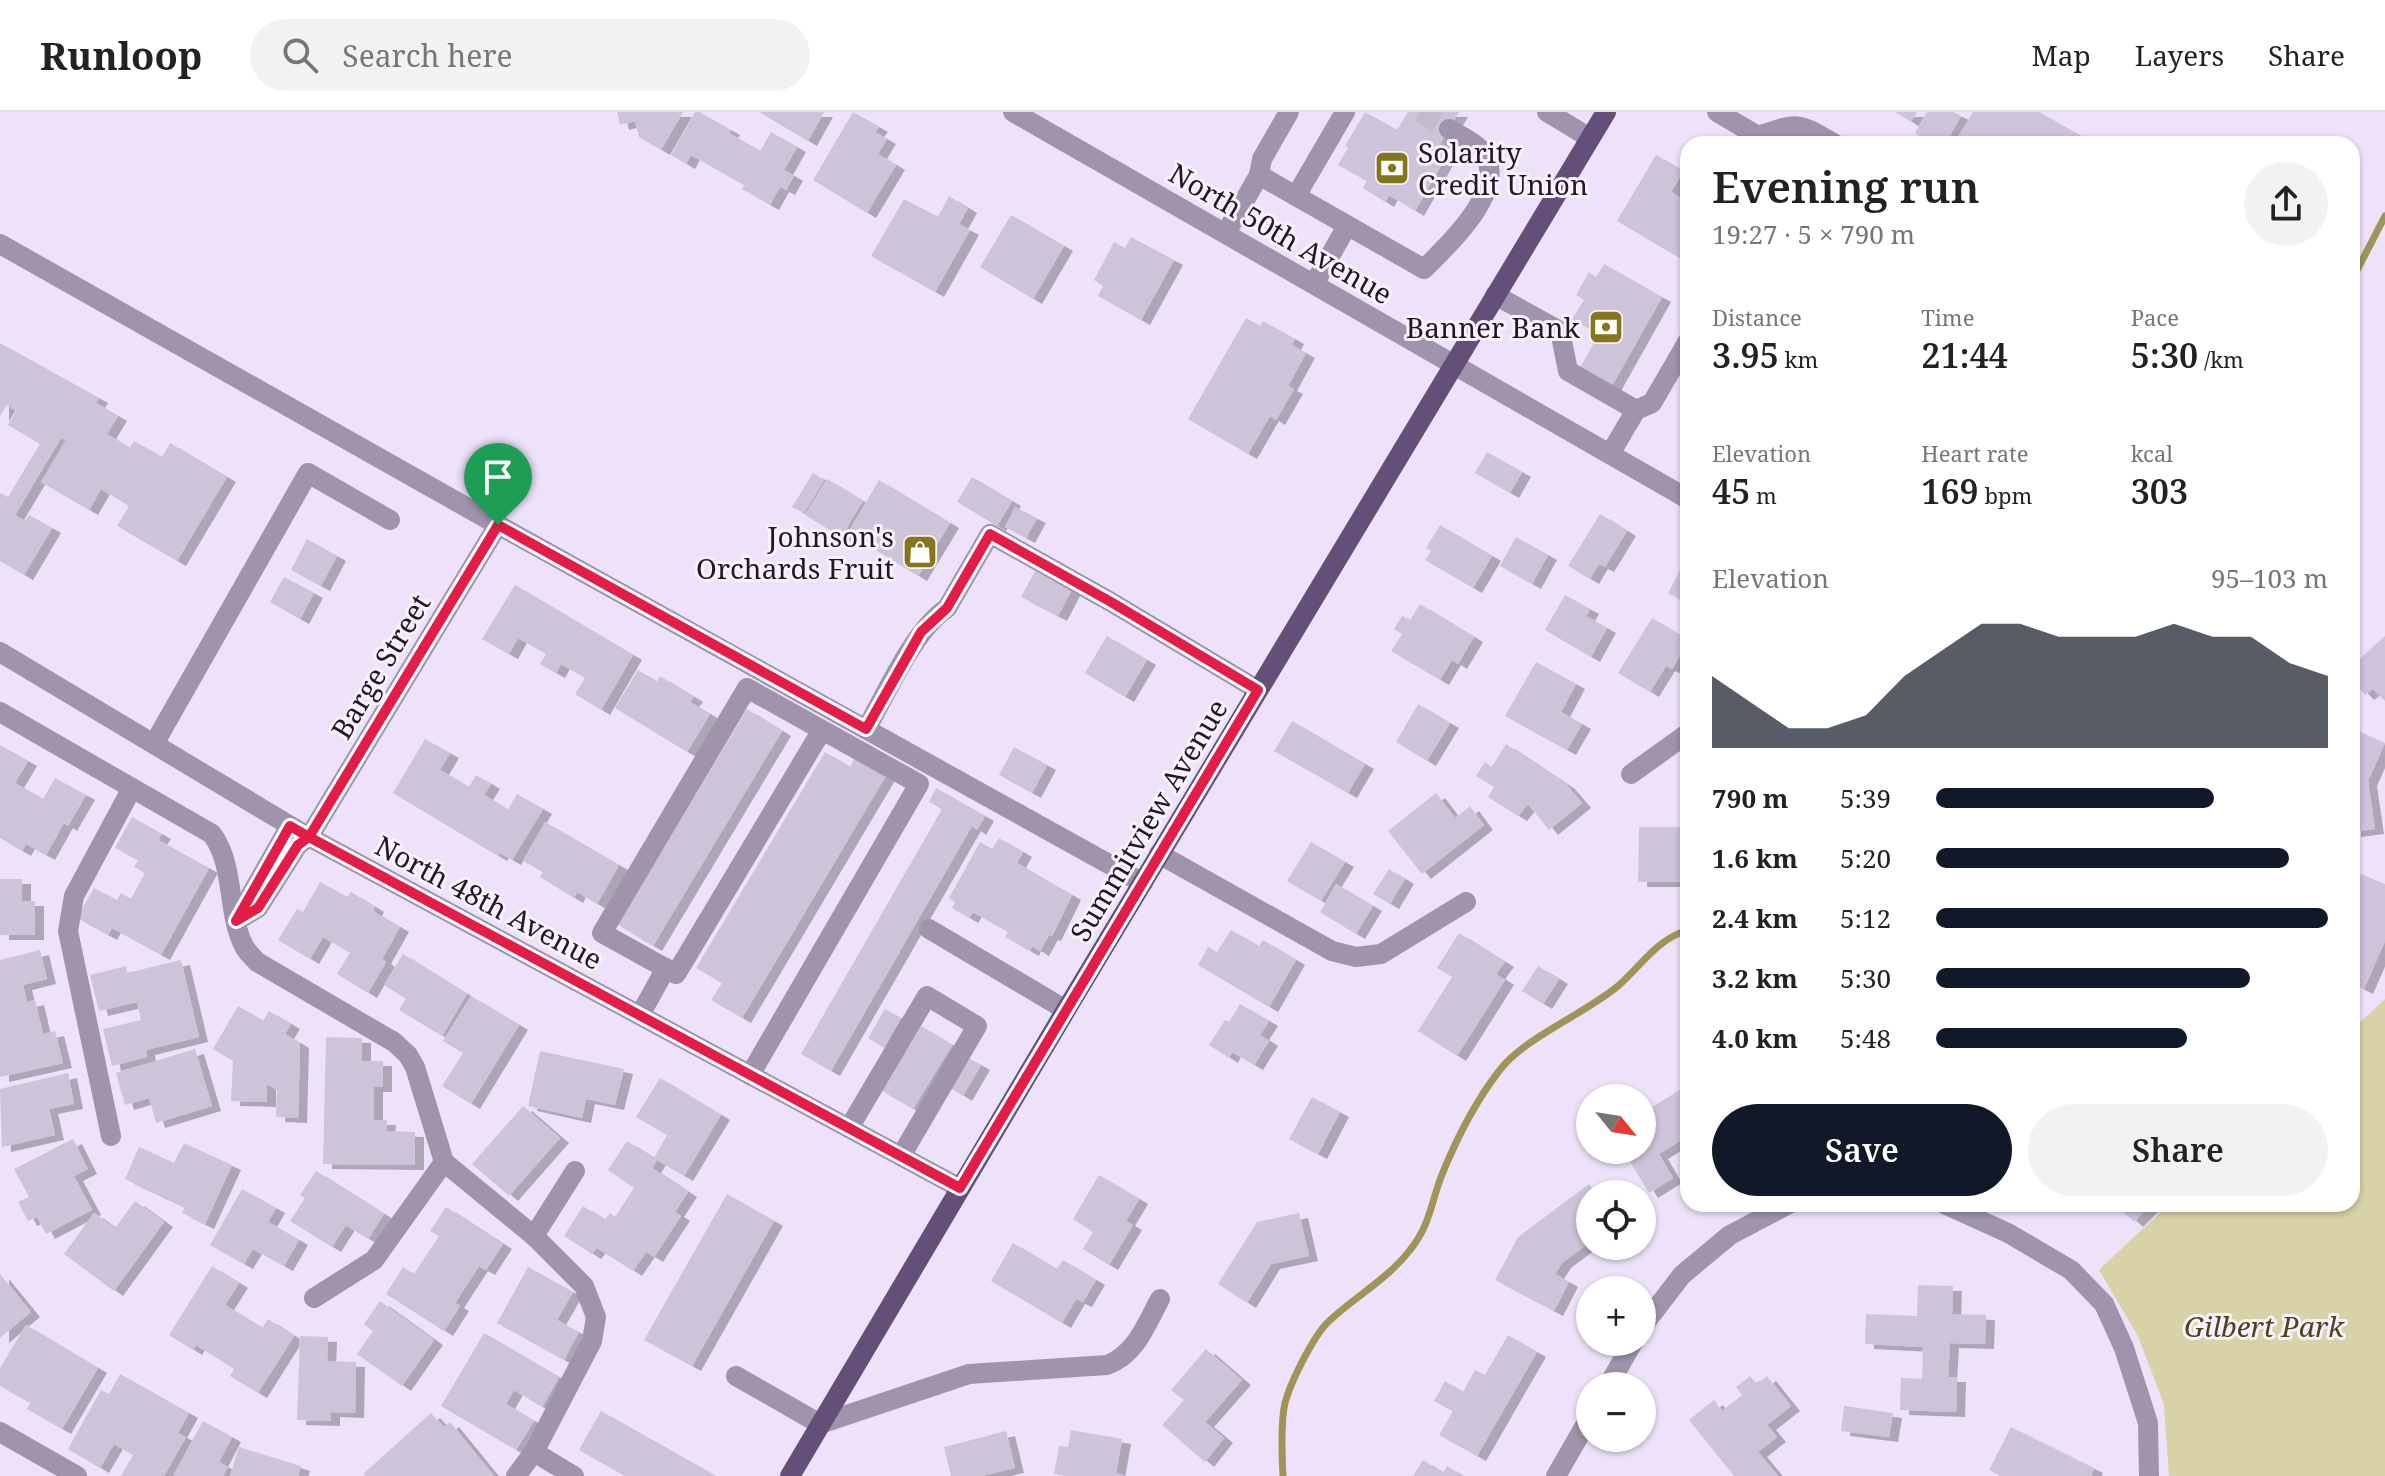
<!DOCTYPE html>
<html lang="en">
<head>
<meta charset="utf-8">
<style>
	body { margin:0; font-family:"Noto Serif",serif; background:#f2f2f2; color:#222; height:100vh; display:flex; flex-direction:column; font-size:30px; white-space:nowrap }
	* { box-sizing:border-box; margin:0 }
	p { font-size:26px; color:#767676 }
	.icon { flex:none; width:44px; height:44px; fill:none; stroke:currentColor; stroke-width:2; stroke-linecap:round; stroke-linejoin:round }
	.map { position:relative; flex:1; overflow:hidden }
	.drawer { position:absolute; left:1680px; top:24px; width:680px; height:1076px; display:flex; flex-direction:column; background:#fff; border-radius:24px; box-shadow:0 2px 6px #0004 }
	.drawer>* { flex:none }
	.needle { width:52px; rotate:120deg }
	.buttons { position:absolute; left:1576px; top:972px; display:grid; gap:16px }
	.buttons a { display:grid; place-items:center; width:80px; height:80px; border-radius:50%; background:#fff; box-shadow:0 2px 6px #0004; font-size:40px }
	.pin { position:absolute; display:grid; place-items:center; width:68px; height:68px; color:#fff; margin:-82px -34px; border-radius:50% 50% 50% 0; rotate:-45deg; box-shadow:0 0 8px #0007 }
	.pin .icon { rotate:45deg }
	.round { display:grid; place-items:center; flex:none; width:84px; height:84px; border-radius:42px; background:#f2f2f2 }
	.summary { display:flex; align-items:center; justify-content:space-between; height:136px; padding:0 32px }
	h1 { font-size:44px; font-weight:600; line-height:60px }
	.figures { display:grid; grid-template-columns:repeat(3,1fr); gap:12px; height:136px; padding:8px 32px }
	.figures div { display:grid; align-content:center }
	.figures b { font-size:34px; font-weight:600 }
	.figures small { font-size:22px; font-weight:400 }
	.figures p { font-size:22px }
	.chart { height:224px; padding:16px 32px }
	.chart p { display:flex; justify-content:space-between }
	.chart svg { width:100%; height:144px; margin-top:8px; fill:#111827; opacity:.7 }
	.cta { display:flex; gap:16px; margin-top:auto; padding:16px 32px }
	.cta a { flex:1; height:92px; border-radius:48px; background:#111827; color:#fff; font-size:32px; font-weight:600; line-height:92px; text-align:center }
	.cta a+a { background:#f2f2f2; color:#222 }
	ul { padding:0 32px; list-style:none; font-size:26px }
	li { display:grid; grid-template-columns:128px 96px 1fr; align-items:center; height:60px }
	li i { height:20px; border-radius:10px; background:#111827 }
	header { display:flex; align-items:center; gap:48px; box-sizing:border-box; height:112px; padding:0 40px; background:#fff; border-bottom:2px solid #e0e0e0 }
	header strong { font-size:38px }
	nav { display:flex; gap:44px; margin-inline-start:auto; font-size:28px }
	.search { width:560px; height:72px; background:#f2f2f2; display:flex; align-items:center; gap:20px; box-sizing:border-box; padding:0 28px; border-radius:44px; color:#767676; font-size:30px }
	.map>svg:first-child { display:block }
	.green { fill:#d9d2a7 }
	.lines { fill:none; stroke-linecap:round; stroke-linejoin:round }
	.stream { stroke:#a09558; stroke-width:7 }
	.building { fill:#cec4da; filter:url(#shadow) }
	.minor-tunnel { stroke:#c4bace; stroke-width:20; stroke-dasharray:20 10; stroke-linecap:butt }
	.minor { stroke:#9f94ac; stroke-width:20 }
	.major { stroke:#644f79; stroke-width:20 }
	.route-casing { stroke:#fff; stroke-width:16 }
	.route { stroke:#e11d48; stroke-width:10 }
	.labels { text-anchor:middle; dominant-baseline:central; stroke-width:6; stroke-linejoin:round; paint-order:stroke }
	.poi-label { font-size:28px; fill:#1e1a22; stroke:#f8f1ff; text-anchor:end }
	.street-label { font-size:28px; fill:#1e1a22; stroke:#f8f1ff }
	.park-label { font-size:28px; font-style:italic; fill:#4d4414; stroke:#f8f1ff }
</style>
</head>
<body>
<header>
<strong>Runloop</strong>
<div class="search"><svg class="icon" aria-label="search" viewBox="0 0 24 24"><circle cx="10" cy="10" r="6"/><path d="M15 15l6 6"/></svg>Search here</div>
<nav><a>Map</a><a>Layers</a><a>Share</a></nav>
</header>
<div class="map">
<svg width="2385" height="1364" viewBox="0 0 2385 1364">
	<defs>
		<filter id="shadow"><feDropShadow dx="9" dy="5" stdDeviation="0" flood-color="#0004"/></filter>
	</defs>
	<rect width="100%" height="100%" fill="#ede2f9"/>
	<polygon class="green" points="2385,887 2385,1364 2169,1364 2164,1293 2138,1224 2099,1158 2169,1092 2352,1092 2352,918"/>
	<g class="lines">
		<g class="stream">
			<polyline points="2352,168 2385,104"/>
			<path d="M1283,1364C1282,1345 1281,1308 1285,1291C1290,1271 1313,1225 1328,1210C1353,1186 1388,1167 1410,1138C1431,1112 1431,1089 1443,1060C1457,1026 1476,989 1499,959C1525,925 1583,903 1618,874C1641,854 1657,827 1688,818"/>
		</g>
	</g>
	<g class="building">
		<polygon points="617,0 683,0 661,38 639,25 635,9 620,13"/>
		<polygon points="695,0 699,0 731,18 729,21 760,39 771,20 797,35 784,58 794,64 786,78 780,75 770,93 742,77 744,73 691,43 686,52 671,43"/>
		<polygon points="759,0 824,0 808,29"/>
		<polygon points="853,0 879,15 875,20 887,27 878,42 896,53 867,101 813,68"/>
		<polygon points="1365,0 1397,18 1408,0 1459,0 1436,39 1446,45 1415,99 1389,83 1385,90 1363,76 1367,69 1338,53 1348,36 1345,34"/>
		<polygon points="1895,0 1917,0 1911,10"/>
		<polygon points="1927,0 1954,0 1961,4 1945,32 1933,32 1915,21"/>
		<polygon points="1973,0 2039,0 2079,23 2073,32 1971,32 1958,25"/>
		<polygon points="1656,43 1684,59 1671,80 1688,90 1688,151 1617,109"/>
		<polygon points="949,84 968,96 959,112 970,118 935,180 871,144 904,87 938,105"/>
		<polygon points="1011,103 1064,134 1033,187 980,155"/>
		<polygon points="1131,125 1174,148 1141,208 1098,184 1103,174 1094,168 1114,130 1125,136"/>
		<polygon points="1604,152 1662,185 1612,274 1580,256 1599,222 1572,207 1584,188 1576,183 1589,160 1596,165"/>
		<polygon points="1246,206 1260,214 1263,209 1295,227 1292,233 1306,241 1288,274 1294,277 1276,308 1270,304 1248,342 1188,307"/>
		<polygon points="0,231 99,286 96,291 118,304 107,322 130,336 134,329 162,345 170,331 227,365 177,449 117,414 129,394 101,377 89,398 41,370 66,328 61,326 15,403 25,409 29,403 52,416 24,463 0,449 0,381 8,385 40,332 8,313 16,299 7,293 0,304"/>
		<polygon points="1487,340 1522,360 1510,381 1475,361"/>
		<polygon points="813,361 824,368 804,401 792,395"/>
		<polygon points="972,365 1012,389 997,414 957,390"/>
		<polygon points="827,367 863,389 841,425 805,403"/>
		<polygon points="879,368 950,411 918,464 848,421"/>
		<polygon points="1015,395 1037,406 1026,426 1005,415"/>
		<polygon points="1600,402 1627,419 1605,455 1599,452 1590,467 1568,454"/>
		<polygon points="1440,413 1492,444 1473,476 1425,448 1431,439 1426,436"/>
		<polygon points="1516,425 1548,443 1532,472 1500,454"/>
		<polygon points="307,427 337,444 321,474 291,458"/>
		<polygon points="1686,447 1688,449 1688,492 1668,481"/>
		<polygon points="1035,459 1071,479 1058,504 1021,485"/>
		<polygon points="284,465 314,481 300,507 270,490"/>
		<polygon points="515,473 633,543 601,598 575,582 585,566 561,552 556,561 540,552 546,542 518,526 509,542 482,527"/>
		<polygon points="1565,483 1590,497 1586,504 1607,516 1591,545 1545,518"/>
		<polygon points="1420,492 1474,525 1458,552 1452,548 1440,568 1391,539 1402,522 1394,517 1402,504 1410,508"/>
		<polygon points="1652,506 1688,528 1688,530 1672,557 1666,554 1650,580 1618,561"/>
		<polygon points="1107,524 1147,548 1125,585 1085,561"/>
		<polygon points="2385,524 2385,589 2373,577 2365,583 2352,569 2352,554"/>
		<polygon points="1536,550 1576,572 1561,600 1582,612 1567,638 1505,604"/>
		<polygon points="638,558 657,570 660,564 694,585 690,590 710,602 687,640 615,596"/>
		<polygon points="1418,592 1450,611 1427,649 1396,630"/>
		<polygon points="747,597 782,619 653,834 618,813"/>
		<polygon points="1292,609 1365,652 1348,681 1274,639"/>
		<polygon points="2352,616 2385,631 2368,669 2375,717 2352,720"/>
		<polygon points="425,627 450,641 440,658 469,675 476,663 491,672 484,683 508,698 517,682 543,697 512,748 500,741 498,744 393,681"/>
		<polygon points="1506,632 1566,672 1582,691 1549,718 1528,692 1518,704 1488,685 1494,675 1476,664 1485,650 1492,655"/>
		<polygon points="0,633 28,649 15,671 43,687 55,666 86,683 68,714 64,711 46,743 26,732 22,739 0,726"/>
		<polygon points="1014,635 1047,653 1032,681 999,663"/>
		<polygon points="825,640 850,655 856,644 887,662 742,906 711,888 722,871 696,856"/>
		<polygon points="936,676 985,704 977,718 972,714 831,959 801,942 942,697 929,690"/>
		<polygon points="1436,681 1455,706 1470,694 1484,713 1422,762 1388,719"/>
		<polygon points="132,705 162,722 158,728 209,756 161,843 112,816 108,823 77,806 94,776 117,788 121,781 131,787 145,761 134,755 138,748 115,736"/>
		<polygon points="545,710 619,753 597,792 577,780 574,786 540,765 543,760 523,749"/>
		<polygon points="1639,715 1688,715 1688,770 1638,770"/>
		<polygon points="999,726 1023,740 1017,751 1072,783 1052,824 1049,823 1040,839 1032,834 1030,839 1005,825 1008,820 973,800 969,806 952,796 955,790 949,786 980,730 992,737"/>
		<polygon points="1311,730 1345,750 1321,789 1287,769"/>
		<polygon points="1389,757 1405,767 1390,792 1373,782"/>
		<polygon points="2361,762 2385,772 2385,829 2364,877 2352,871 2352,782"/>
		<polygon points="0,767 22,767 22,789 35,789 35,823 0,823"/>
		<polygon points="320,770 347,785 351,780 375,795 373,799 400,815 382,847 386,850 368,881 337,862 350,841 323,825 310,847 278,828 297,797 303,800"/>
		<polygon points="1336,772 1373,794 1356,822 1320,800"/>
		<polygon points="1231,818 1259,834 1263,828 1296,848 1269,895 1198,853 1208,835 1217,840"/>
		<polygon points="1459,821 1505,850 1496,862 1505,868 1457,944 1418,919 1452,865 1437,856"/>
		<polygon points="40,838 47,867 23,873 27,890 35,888 43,922 55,919 63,951 0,965 0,848"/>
		<polygon points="403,842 467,882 442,924 399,898 406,887 384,873"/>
		<polygon points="181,848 199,925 146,938 147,945 112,954 103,917 141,908 137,890 99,899 90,863 126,854 127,861"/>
		<polygon points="1538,854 1559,867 1543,892 1522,879"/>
		<polygon points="471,884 519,913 471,992 442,974 463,941 443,929"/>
		<polygon points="1240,892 1269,909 1260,923 1269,929 1254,953 1232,940 1229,946 1209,933 1225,908 1229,910"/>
		<polygon points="238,894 263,909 269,899 291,912 285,922 300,931 298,1006 276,1005 277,978 267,972 267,990 231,989 233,949 213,937"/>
		<polygon points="885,897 901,906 884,936 868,926"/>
		<polygon points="921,914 952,933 913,997 882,979"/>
		<polygon points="326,925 362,926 362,949 383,949 383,975 374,975 374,1008 387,1008 386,1019 415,1020 415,1053 323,1052"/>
		<polygon points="195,937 212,994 156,1011 149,986 125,993 116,961"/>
		<polygon points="540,939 624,957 615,993 586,987 582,1006 528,994"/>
		<polygon points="967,945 981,953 963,984 949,975"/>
		<polygon points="68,961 74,992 49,997 55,1023 2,1035 0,977"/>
		<polygon points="660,966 721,1003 684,1064 657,1048 652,1056 688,1080 675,1100 681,1104 654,1145 646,1140 633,1159 597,1136 592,1142 564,1124 583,1094 605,1108 610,1101 615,1105 634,1076 608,1058 627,1029 654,1046 667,1023 636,1005"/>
		<polygon points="1688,973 1688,1024 1659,1042 1673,1066 1649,1081 1623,1038 1642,1038 1642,1001"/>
		<polygon points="1312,985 1340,1000 1318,1042 1289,1027"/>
		<polygon points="523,994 560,1026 509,1084 472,1052"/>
		<polygon points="73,1027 88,1057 74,1064 92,1098 46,1122 37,1105 28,1109 18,1090 29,1085 14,1057"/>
		<polygon points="184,1031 232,1053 205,1112 182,1101 185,1095 125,1067 139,1035 174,1051"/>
		<polygon points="316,1059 384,1102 368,1127 346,1113 332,1135 290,1109 305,1086 300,1083"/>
		<polygon points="1099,1063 1139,1087 1126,1109 1133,1113 1109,1153 1083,1137 1093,1120 1073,1107"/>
		<polygon points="1589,1072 1597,1082 1590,1082 1590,1130 1562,1151 1555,1162 1569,1170 1554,1199 1495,1168 1518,1125"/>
		<polygon points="242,1077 276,1096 268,1110 299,1128 284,1154 253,1137 244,1152 210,1133"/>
		<polygon points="727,1082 774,1109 692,1254 644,1228"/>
		<polygon points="135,1089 164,1110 114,1179 64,1142 94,1101 115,1116"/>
		<polygon points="2115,1092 2152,1092 2134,1110"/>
		<polygon points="446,1095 503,1132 486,1158 479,1154 455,1191 460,1194 444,1219 386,1182 403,1155 414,1162 439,1124 430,1119"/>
		<polygon points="1299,1101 1309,1144 1271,1152 1247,1191 1218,1172 1257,1110"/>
		<polygon points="1013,1131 1057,1157 1063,1148 1096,1168 1083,1190 1076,1187 1062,1211 991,1169"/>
		<polygon points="212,1154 239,1171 225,1193 262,1216 268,1207 294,1224 258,1281 230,1264 234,1257 196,1233 193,1238 169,1223"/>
		<polygon points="528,1155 573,1180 557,1208 579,1220 564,1248 497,1211"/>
		<polygon points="0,1162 31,1200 0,1226"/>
		<polygon points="1918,1173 1953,1174 1952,1202 1986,1203 1985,1232 1950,1231 1948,1265 1957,1265 1956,1300 1900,1298 1901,1266 1922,1267 1923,1235 1865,1232 1866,1202 1917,1204"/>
		<polygon points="380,1189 434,1228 402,1274 357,1242 373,1219 364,1212"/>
		<polygon points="26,1213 98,1256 62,1317 27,1297 30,1291 0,1274 0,1256"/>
		<polygon points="484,1221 559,1265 542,1295 514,1278 506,1292 534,1309 516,1338 441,1294"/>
		<polygon points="1508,1223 1537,1240 1477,1344 1439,1323 1453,1299 1434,1289 1445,1269 1463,1280 1475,1258 1485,1263"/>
		<polygon points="300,1224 328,1225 327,1249 356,1250 355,1301 331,1300 331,1309 297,1308"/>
		<polygon points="1206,1237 1242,1268 1205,1310 1224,1326 1205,1350 1162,1313 1184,1288 1171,1278"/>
		<polygon points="120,1262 189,1301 178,1321 186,1325 164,1364 121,1364 133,1343 114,1332 100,1356 68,1337 101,1278 109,1282"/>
		<polygon points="1750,1264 1757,1272 1767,1264 1791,1294 1767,1313 1777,1325 1758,1340 1778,1364 1734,1364 1689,1308 1714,1288 1722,1299 1742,1283 1736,1275"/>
		<polygon points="1844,1294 1893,1301 1889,1325 1841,1319"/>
		<polygon points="601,1299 716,1364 625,1364 579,1338"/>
		<polygon points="431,1301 444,1315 450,1310 494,1364 365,1364 363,1362"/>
		<polygon points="203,1309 232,1325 219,1350 228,1355 223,1364 173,1364"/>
		<polygon points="2011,1315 2094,1356 2091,1364 2001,1364 1989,1358"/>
		<polygon points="1071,1318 1122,1327 1116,1361 1126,1364 1067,1364 1054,1362 1059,1334 1068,1335"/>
		<polygon points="1006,1319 1015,1356 981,1364 951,1364 944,1335"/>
		<polygon points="239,1335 301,1354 298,1364 230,1364"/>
		<polygon points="1423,1348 1443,1361 1447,1354 1463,1364 1413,1364"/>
	</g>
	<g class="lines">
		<polyline class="minor-tunnel" points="1420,0 1449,17"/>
		<g class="minor">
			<polyline points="1013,0 1688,387"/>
			<polyline points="1547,0 1590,26"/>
			<polyline points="1717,0 1758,24 1761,32"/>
			<path d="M1758,24C1800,10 1796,10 1835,32"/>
			<polyline points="1259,63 1262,47 1289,0"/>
			<polyline points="1296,84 1345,0"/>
			<path d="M1226,121L1259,63L1424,157C1447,134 1514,73 1480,37C1473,29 1459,23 1449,17"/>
			<polyline points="0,132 498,413 1143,771"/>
			<polyline points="1314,172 1347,114"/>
			<polyline points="1495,183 1560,219 1568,259 1636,298"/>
			<polyline points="1610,342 1636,298 1652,291 1688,229"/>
			<polyline points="0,540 309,725 960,1076"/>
			<path d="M0,600L212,722C236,755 226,801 245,836C248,841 254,846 257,850L394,930L408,943L415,955L444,1050L534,1124L584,1174L596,1205L592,1229L534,1340L516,1364"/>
			<path d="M866,617C887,581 913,519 947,496L990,422L1111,490L1258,578"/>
			<polyline points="154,632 308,361 390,408"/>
			<polyline points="1631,662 1688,621"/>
			<polyline points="290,714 236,809 258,796 298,733 309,725 498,413"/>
			<polyline points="1159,742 1332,839 1356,845 1381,842 1466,790"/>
			<polyline points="929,817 1066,898"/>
			<polyline points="640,903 666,856"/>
			<polyline points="750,963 919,672 747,576 602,821 676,862 822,618"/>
			<polyline points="849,1016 927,884 977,914 901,1044"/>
			<polyline points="111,1024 68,819 74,784 132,676"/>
			<polyline points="1944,1092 2008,1121 2071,1158 2104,1192 2124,1236 2148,1311 2149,1364"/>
			<polyline points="534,1124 575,1059"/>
			<polyline points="314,1186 374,1148 444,1050"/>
			<polyline points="1642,1215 1682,1163 1730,1123 1789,1092"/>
			<path d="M736,1264L820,1312L969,1262L1107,1253C1136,1242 1146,1213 1160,1187"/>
			<polyline points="1608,1274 1633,1230"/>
			<polyline points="0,1320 77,1364"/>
			<polyline points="534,1340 574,1364"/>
			<polyline points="1556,1364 1590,1305"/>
		</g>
		<polyline class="major" points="790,1364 1066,898 1606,0"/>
	</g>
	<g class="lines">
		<g class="route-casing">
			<polyline id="route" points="498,413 309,725 298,733 258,796 236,809 290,714 309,725 960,1076 1258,578 1111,490 990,422 947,496 921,520 866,617 498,413"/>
		</g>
		<use href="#route" class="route"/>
	</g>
	<defs>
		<g id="bank-square" transform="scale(1.8)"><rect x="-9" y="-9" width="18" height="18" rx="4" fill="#857619" stroke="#f8f1ff"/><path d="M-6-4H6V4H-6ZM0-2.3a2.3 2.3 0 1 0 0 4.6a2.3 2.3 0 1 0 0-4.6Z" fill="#fff"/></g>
		<g id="shop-square" transform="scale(1.8)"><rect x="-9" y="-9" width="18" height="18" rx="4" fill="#857619" stroke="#f8f1ff"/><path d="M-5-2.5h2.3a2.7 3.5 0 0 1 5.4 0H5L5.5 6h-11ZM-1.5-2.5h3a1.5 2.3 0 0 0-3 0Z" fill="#fff"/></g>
	</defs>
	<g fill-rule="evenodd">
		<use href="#bank-square" x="1392" y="56"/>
		<use href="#bank-square" x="1606" y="215"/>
		<use href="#shop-square" x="920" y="440"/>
	</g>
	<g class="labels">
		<g class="poi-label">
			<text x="1418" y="40" text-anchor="start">Solarity<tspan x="1418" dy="32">Credit Union</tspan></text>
			<text x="1580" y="215">Banner Bank</text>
			<text x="894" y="424">Johnson's<tspan x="894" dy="32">Orchards Fruit</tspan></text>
		</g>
		<g class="street-label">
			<text transform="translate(1281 121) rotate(30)">North 50th Avenue</text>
			<text transform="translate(380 554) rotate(-59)">Barge Street</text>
			<text transform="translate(1148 708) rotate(-59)">Summitview Avenue</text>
			<text transform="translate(489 790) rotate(28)">North 48th Avenue</text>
		</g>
		<g class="park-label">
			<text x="2264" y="1214">Gilbert Park</text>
		</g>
	</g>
</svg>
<div class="buttons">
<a><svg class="needle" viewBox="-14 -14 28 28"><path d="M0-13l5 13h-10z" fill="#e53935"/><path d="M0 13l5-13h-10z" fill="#767676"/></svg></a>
<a><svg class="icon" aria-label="locate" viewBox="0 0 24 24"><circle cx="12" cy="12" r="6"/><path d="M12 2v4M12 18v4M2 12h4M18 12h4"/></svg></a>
<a>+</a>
<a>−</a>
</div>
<div class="pin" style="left:498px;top:413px;background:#1e9e55"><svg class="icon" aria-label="arrive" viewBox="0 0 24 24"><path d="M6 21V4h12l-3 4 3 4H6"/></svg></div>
<section class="drawer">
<div class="summary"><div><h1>Evening run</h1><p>19:27 · 5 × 790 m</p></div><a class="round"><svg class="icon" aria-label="share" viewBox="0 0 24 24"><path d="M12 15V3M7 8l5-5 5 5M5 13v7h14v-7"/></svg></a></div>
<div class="figures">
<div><p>Distance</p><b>3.95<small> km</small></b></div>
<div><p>Time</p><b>21:44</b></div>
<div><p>Pace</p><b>5:30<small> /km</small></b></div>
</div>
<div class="figures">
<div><p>Elevation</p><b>45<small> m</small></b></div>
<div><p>Heart rate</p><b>169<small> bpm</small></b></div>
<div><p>kcal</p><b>303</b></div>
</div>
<div class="chart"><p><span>Elevation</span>95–103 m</p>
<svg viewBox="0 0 160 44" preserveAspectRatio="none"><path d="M0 44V22L10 30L20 38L30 38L40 34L50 22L60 14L70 6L80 6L90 10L100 10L110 10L120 6L130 10L140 10L150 18L160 22V44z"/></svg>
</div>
<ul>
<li><b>790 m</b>5:39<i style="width:71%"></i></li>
<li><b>1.6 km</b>5:20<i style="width:90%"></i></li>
<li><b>2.4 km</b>5:12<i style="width:100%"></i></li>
<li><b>3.2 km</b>5:30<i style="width:80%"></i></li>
<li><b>4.0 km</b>5:48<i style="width:64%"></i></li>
</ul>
<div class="cta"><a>Save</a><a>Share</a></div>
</section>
</div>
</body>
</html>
